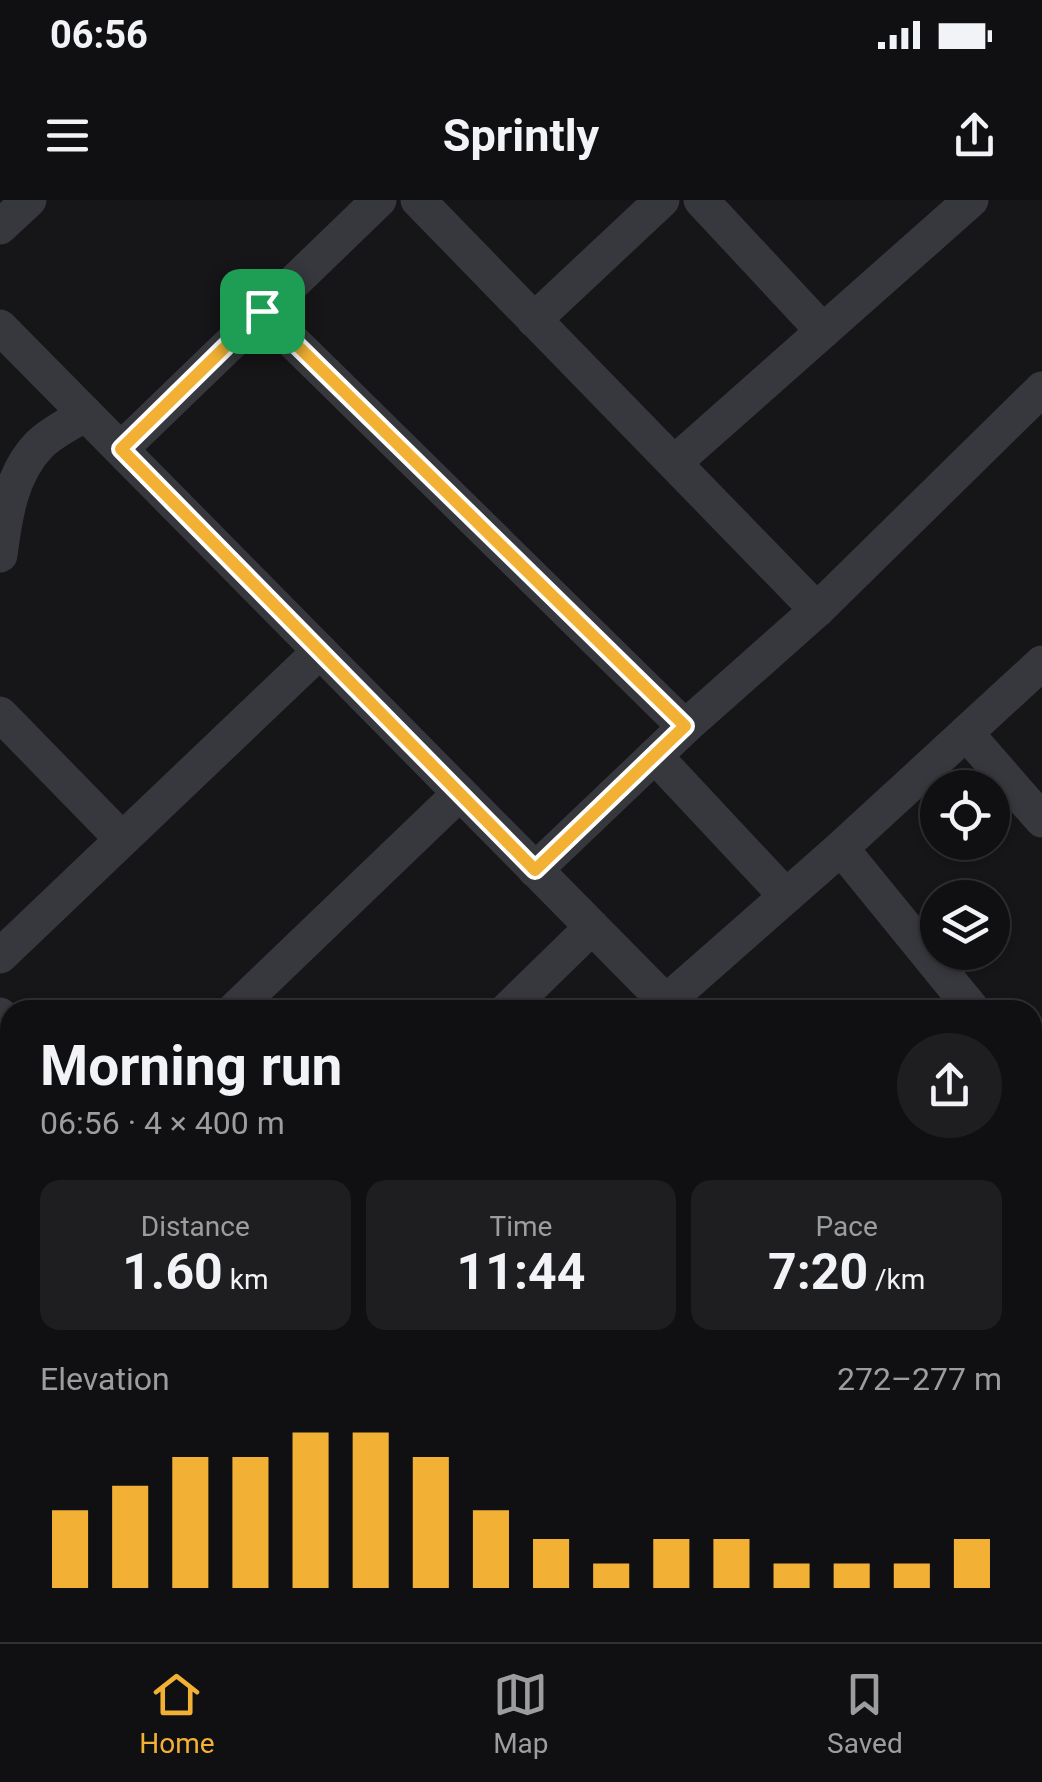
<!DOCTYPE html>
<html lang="en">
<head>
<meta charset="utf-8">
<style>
	body { margin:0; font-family:Roboto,sans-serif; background:#1e1e20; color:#f1f3f6; height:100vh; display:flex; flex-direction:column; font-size:38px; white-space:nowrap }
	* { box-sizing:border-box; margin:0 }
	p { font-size:32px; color:#9c9d9f }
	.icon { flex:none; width:55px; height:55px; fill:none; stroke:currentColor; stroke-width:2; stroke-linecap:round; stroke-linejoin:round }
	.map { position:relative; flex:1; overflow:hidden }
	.details { position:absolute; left:0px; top:800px; width:1042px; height:642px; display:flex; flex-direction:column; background:#101012; border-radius:30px 30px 0 0; box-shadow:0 2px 8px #0004,0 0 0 2px #303032 }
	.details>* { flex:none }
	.fabs { position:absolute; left:920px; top:570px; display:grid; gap:20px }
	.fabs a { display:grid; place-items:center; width:90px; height:90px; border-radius:50%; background:#101012; box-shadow:0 2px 8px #0004,0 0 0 2px #303032; font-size:50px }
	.pin { position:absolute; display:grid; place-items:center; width:85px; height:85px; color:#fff; margin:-42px; border-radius:20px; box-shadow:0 5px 15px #0006 }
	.round { display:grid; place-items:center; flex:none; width:105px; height:105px; border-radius:52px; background:#1e1e20 }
	.head { display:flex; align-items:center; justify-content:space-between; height:170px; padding:0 40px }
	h1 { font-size:55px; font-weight:700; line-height:75px }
	.stats { display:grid; grid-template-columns:repeat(3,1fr); gap:15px; height:170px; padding:10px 40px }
	.stats div { display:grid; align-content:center; border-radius:20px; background:#1e1e20; text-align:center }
	.stats b { font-size:50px; font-weight:700 }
	.stats small { font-size:28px; font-weight:400 }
	.stats p { font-size:28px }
	.chart { height:280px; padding:20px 40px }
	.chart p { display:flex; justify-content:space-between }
	.chart svg { width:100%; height:180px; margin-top:10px; stroke:#f2b134; stroke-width:6 }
	.status { display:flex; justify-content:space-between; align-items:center; height:70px; padding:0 50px; background:#101012; direction:ltr }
	.status svg { height:28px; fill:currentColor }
	header { display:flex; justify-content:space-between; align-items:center; height:130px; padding:0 40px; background:#101012; font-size:45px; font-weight:700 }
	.menu { display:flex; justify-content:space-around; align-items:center; height:140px; border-top:2px solid #303032; background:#101012; font-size:28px; color:#9c9d9f }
	.menu a { display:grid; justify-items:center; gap:5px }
	.menu .current { color:#f2b134 }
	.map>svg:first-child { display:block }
	.built { fill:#222225 }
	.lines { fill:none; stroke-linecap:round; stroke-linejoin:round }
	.minor { stroke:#37383d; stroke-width:35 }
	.route-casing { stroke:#fff; stroke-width:20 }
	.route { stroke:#f2b134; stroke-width:12 }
</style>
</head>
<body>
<div class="status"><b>06:56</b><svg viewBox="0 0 49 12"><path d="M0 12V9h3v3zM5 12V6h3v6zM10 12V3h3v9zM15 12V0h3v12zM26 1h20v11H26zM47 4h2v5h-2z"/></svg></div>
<header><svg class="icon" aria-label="menu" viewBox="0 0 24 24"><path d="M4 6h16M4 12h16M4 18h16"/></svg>Sprintly<svg class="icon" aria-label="share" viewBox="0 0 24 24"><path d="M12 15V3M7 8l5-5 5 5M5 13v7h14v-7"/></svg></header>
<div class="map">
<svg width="1042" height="1442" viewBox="0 0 1042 1442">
	<rect width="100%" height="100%" fill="#161618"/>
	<polygon class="built" points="1042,1054 1042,1335 1033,1337 1032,1056"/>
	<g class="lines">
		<g class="minor">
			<polyline points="418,0 817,410"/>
			<polyline points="701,0 823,131"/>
			<polyline points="0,27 29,0"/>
			<polyline points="262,111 685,527"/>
			<polyline points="534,120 662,0"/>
			<polyline points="0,127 674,810"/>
			<polyline points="121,249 379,0"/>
			<polyline points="674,263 971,0"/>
			<path d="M0,355C5,316 11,274 39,245C52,232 71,223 86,214"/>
			<polyline points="0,514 122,639"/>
			<polyline points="966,533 1042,620"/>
			<polyline points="655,556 786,696"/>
			<polyline points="841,648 973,810"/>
			<polyline points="535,670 685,527 817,410 1042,189"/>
			<polyline points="0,756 320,451"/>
			<polyline points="666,802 841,648 1042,463"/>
			<polyline points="234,810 460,593"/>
			<polyline points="507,810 592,727"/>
			<polyline points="0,815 10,826"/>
			<polyline points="1032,883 1042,894"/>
			<polyline points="0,1036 10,1027"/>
			<polyline points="0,1105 10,1115"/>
			<polyline points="0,1216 10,1206"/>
			<polyline points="1032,1383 1042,1381"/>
			<polyline points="111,1432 119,1442"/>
			<polyline points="316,1432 325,1442"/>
			<polyline points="461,1442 471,1432"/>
			<polyline points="723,1442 770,1432"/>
		</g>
	</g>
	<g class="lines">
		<g class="route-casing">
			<polygon id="route" points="262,111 685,526 535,670 121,249"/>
		</g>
		<use href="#route" class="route"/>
	</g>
</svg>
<div class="fabs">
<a><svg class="icon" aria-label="locate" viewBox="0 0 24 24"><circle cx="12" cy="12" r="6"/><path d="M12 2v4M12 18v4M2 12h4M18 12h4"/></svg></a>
<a><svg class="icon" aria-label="layers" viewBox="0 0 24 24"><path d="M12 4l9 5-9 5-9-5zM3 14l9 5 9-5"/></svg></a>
</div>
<div class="pin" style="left:262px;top:111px;background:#1e9e55"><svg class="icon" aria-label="arrive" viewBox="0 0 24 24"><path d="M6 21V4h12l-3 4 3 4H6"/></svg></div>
<section class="details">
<div class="head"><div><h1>Morning run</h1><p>06:56 · 4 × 400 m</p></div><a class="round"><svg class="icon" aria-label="share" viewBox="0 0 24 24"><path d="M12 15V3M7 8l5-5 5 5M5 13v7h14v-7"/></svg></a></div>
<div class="stats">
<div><p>Distance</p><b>1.60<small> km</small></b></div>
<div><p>Time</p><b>11:44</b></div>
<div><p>Pace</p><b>7:20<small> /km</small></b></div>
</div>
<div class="chart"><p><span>Elevation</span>272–277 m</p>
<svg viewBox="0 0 160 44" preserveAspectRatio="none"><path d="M5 44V25M15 44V19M25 44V12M35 44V12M45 44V6M55 44V6M65 44V12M75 44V25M85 44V32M95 44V38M105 44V32M115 44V32M125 44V38M135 44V38M145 44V38M155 44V32"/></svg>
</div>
</section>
</div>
<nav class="menu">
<a class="current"><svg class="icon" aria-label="home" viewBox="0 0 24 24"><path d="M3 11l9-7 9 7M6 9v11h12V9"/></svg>Home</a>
<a><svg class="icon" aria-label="map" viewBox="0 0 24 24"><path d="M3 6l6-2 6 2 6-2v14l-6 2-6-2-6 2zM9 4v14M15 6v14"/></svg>Map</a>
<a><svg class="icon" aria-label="saved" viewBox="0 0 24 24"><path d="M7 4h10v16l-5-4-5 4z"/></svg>Saved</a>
</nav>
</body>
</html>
